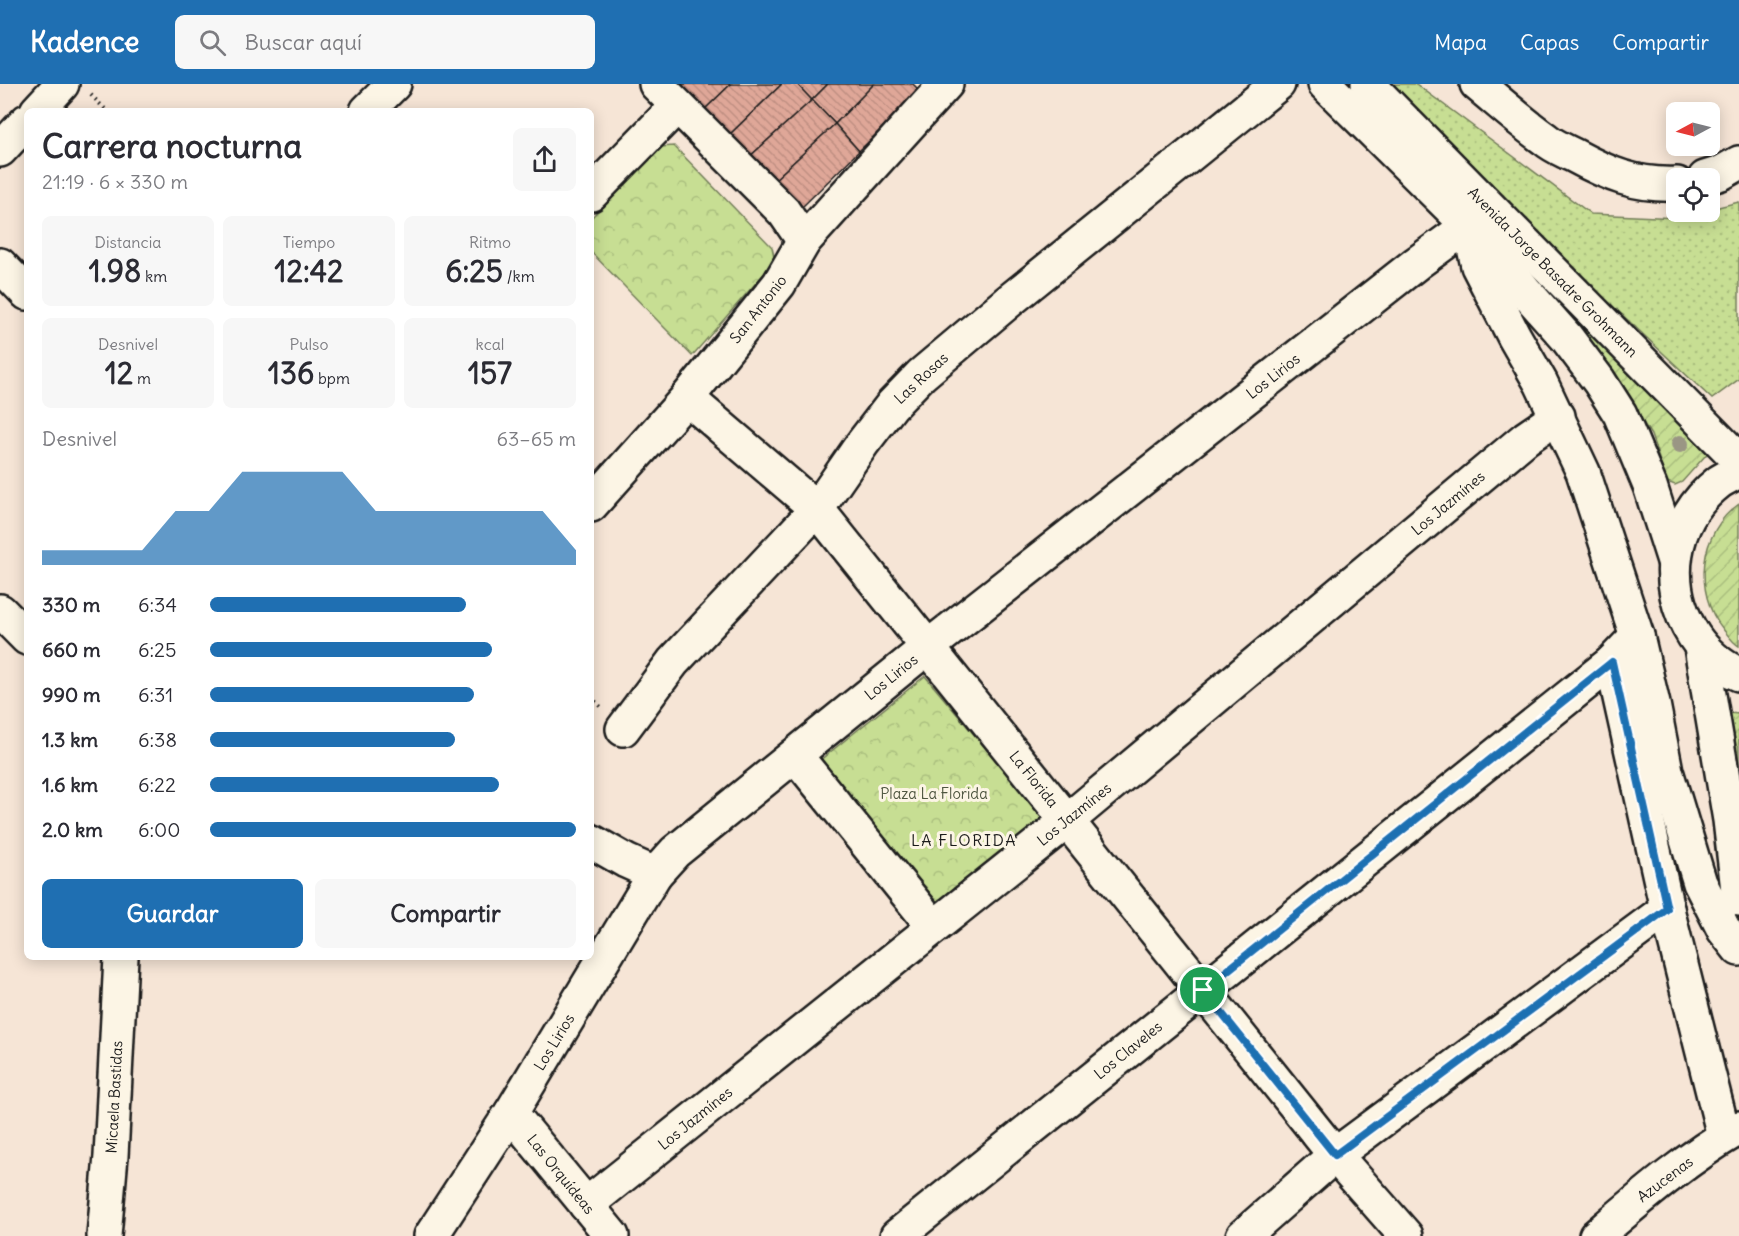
<!DOCTYPE html>
<html lang="es">
<head>
<meta charset="utf-8">
<style>
	body { margin:0; font-family:Delius,sans-serif; background:#f7f7f7; color:#2b2b33; height:100vh; display:flex; flex-direction:column; font-size:22px; white-space:nowrap }
	* { box-sizing:border-box; margin:0 }
	p { font-size:20px; color:#7c7c81 }
	.icon { flex:none; width:33px; height:33px; fill:none; stroke:currentColor; stroke-width:2; stroke-linecap:round; stroke-linejoin:round }
	.map { position:relative; flex:1; overflow:hidden }
	.sheet { position:absolute; left:24px; top:24px; width:570px; height:852px; display:flex; flex-direction:column; background:#fff; border-radius:9px; box-shadow:0 3px 15px #0003 }
	.sheet>* { flex:none }
	.needle { width:39px; rotate:263deg }
	.controls { position:absolute; left:1666px; top:18px; display:grid; gap:12px }
	.controls a { display:grid; place-items:center; width:54px; height:54px; border-radius:9px; background:#fff; box-shadow:0 3px 15px #0003; font-size:30px }
	.pin { position:absolute; display:grid; place-items:center; width:51px; height:51px; color:#fff; margin:-26px; border:3px solid #fff; border-radius:50%; box-shadow:0 2px 6px #0007 }
	.round { display:grid; place-items:center; flex:none; width:63px; height:63px; border-radius:9px; background:#f7f7f7 }
	.headline { display:flex; align-items:center; justify-content:space-between; height:102px; padding:0 18px }
	h1 { font-size:33px; font-weight:700; line-height:45px }
	.stats { display:grid; grid-template-columns:repeat(3,1fr); gap:9px; height:102px; padding:6px 18px }
	.stats div { display:grid; align-content:center; border-radius:9px; background:#f7f7f7; text-align:center }
	.stats b { font-size:30px; font-weight:700 }
	.stats small { font-size:16px; font-weight:400 }
	.stats p { font-size:16px }
	.chart { height:168px; padding:12px 18px }
	.chart p { display:flex; justify-content:space-between }
	.chart svg { width:100%; height:108px; margin-top:6px; fill:#1f6fb2; opacity:.7 }
	.action { display:flex; gap:12px; margin-top:auto; padding:12px 18px }
	.action a { flex:1; height:69px; border-radius:9px; background:#1f6fb2; color:#fff; font-size:24px; font-weight:700; line-height:69px; text-align:center }
	.action a+a { background:#f7f7f7; color:#2b2b33 }
	ul { padding:0 18px; list-style:none; font-size:20px }
	li { display:grid; grid-template-columns:96px 72px 1fr; align-items:center; height:45px }
	li i { height:15px; border-radius:8px; background:#1f6fb2 }
	header { display:flex; align-items:center; gap:36px; box-sizing:border-box; height:84px; padding:0 30px; background:#1f6fb2; color:#fff }
	header strong { font-size:28px }
	nav { display:flex; gap:33px; margin-inline-start:auto; font-size:21px }
	.search { width:420px; height:54px; background:#f7f7f7; display:flex; align-items:center; gap:15px; box-sizing:border-box; padding:0 21px; border-radius:9px; color:#7c7c81; font-size:22px }
	.map>svg:first-child { display:block }
	.grass { fill:url(#grass-dots); stroke:#727d58; stroke-width:1.5 }
	.park { fill:url(#park-crowns); stroke:#727d58; stroke-width:1.5 }
	.garden { fill:url(#garden-furrows); stroke:#727d58; stroke-width:1.5 }
	.building { fill:url(#building-back-hatch); stroke:#1c1c1c; stroke-width:1.5 }
	.lines { fill:none; stroke-linecap:round; stroke-linejoin:round }
	.street-casing { stroke:#1c1c1c; stroke-width:38 }
	.secondary-casing { stroke:#1c1c1c; stroke-width:38 }
	.highway-casing { stroke:#1c1c1c; stroke-width:38 }
	.path { stroke:#1c1c1c; stroke-width:4; stroke-dasharray:1.5 4.5; stroke-linecap:butt }
	.street { stroke:#fcf5e5; stroke-width:33 }
	.secondary { stroke:#fcf5e5; stroke-width:33 }
	.highway { stroke:#fcf5e5; stroke-width:33 }
	.tree { fill:#9a9684 }
	.route-casing { stroke:#fff; stroke-width:12 }
	.route { stroke:#1f6fb2; stroke-width:8 }
	.labels { text-anchor:middle; dominant-baseline:central; stroke-width:6; stroke-linejoin:round; paint-order:stroke }
	.street-label { font-size:15px; fill:#1c1c1c; stroke:#fcf5e5 }
	.park-label { font-size:15px; fill:#4f5640; stroke:#fcf5e5 }
	.neighbourhood-label { font-size:16px; letter-spacing:1.5px; fill:#1c1c1c; stroke:#fcf5e5 }
</style>
</head>
<body>
<header>
<strong>Kadence</strong>
<div class="search"><svg class="icon" aria-label="search" viewBox="0 0 24 24"><circle cx="10" cy="10" r="6"/><path d="M15 15l6 6"/></svg>Buscar aquí</div>
<nav><a>Mapa</a><a>Capas</a><a>Compartir</a></nav>
</header>
<div class="map">
<svg width="1739" height="1152" viewBox="0 0 1739 1152">
	<defs>
		<pattern id="grass-dots" width="8" height="8" patternUnits="userSpaceOnUse" patternTransform="scale(1.5)"><rect width="8" height="8" fill="#c7de93"/><path d="M2 2h.1M6 6h.1" fill="none" stroke="#aabe7e" stroke-width="1.8" stroke-linecap="round"/></pattern>
		<pattern id="park-crowns" width="20" height="18" patternUnits="userSpaceOnUse" patternTransform="scale(1.5)"><rect width="20" height="18" fill="#c7de93"/><path d="M2 6a3 3 0 1 1 6 0M12 15a3 3 0 1 1 6 0" fill="none" stroke="#aabe7e"/></pattern>
		<pattern id="garden-furrows" width="10" height="10" patternUnits="userSpaceOnUse" patternTransform="scale(1.5)"><rect width="10" height="10" fill="#c7de93"/><path d="M-1 1l2-2M0 10L10 0M9 11l2-2" fill="none" stroke="#aabe7e"/></pattern>
		<pattern id="building-back-hatch" width="6" height="6" patternUnits="userSpaceOnUse" patternTransform="scale(1.5)"><rect width="6" height="6" fill="#dfa798"/><path d="M-1 5l2 2M0 0l6 6M5-1l2 2" fill="none" stroke="#bf8f82"/></pattern>
	</defs>
	<rect width="100%" height="100%" fill="#f6e5d6"/>
	<filter id="ink" filterUnits="userSpaceOnUse"><feTurbulence type="fractalNoise" baseFrequency=".0167" numOctaves="2"/><feDisplacementMap in="SourceGraphic" scale="12" xChannelSelector="R" yChannelSelector="G"/><feConvolveMatrix kernelMatrix="1 2 1 2 8 2 1 2 1" color-interpolation-filters="sRGB"/></filter>
	<g filter="url(#ink)">
		<polygon class="grass" points="1376,0 1416,0 1591,130 1678,134 1702,128 1710,128 1710,125 1739,118 1739,295 1712,315"/>
		<g class="park">
			<polygon points="674,62 772,163 775,177 692,272 591,168 591,134 660,63"/>
			<polygon points="925,592 1043,733 936,822 819,677"/>
		</g>
		<g class="garden">
			<polygon points="1510,166 1713,363 1682,398 1675,401 1667,398 1651,351 1602,272 1503,171"/>
			<path d="M1739,420V562C1732,558 1728,551 1723,545C1693,509 1699,447 1739,420Z"/>
			<polygon points="1729,629 1739,630 1739,686"/>
		</g>
		<g class="building">
			<polygon points="680,0 731,0 701,29 676,4"/>
			<polygon points="731,0 782,0 726,54 701,29"/>
			<polygon points="782,0 797,0 812,16 747,75 726,54"/>
			<polygon points="797,0 828,0 812,16"/>
			<polygon points="828,0 874,0 835,40 812,16"/>
			<polygon points="874,0 913,0 920,7 859,67 835,40"/>
			<polygon points="812,16 835,40 771,99 747,75"/>
			<polygon points="835,40 859,67 799,126 771,99"/>
		</g>
		<g class="lines">
			<g class="street-casing">
				<g id="street">
					<polyline points="656,0 784,128 804,157"/>
					<polyline points="37,27 62,0"/>
					<polyline points="367,27 394,0"/>
					<polyline points="0,66 27,37"/>
					<polyline points="591,110 677,22"/>
					<polyline points="687,314 817,425 1335,1071 1406,1152"/>
					<polyline points="591,421 687,314 779,200 804,157 946,0"/>
					<polyline points="0,527 27,554"/>
					<polyline points="1612,578 1667,825 1724,1052"/>
					<polyline points="623,645 673,578 817,425 862,360 892,321 921,291 1009,217 1278,0"/>
					<polyline points="795,671 934,843"/>
					<polyline points="511,1029 612,1152"/>
					<polyline points="586,1121 1067,737 1526,354 1558,332"/>
					<polyline points="104,1152 111,1072 121,873"/>
					<polyline points="431,1152 511,1029 655,790"/>
					<polyline points="897,1152 1612,578 1637,552"/>
					<polyline points="1243,1152 1335,1071 1667,825"/>
					<path d="M1596,1152C1642,1113 1687,1074 1739,1044"/>
				</g>
			</g>
			<g class="secondary-casing">
				<g id="secondary">
					<polyline points="0,181 27,209"/>
					<polyline points="591,757 626,777 655,790 675,768 928,563 1417,179 1469,141"/>
				</g>
			</g>
			<g class="highway-casing">
				<g id="highway">
					<polyline points="1325,0 1488,161 1526,208 1566,253 1599,297 1620,330 1650,402 1674,477"/>
					<polyline points="1368,0 1739,376"/>
					<path d="M1477,0C1499,18 1521,38 1545,55C1553,62 1563,66 1573,71C1608,90 1636,102 1677,100"/>
					<polyline points="1705,94 1721,89 1739,79"/>
					<polyline points="1469,141 1478,182 1514,252 1541,299 1583,388 1637,552 1653,620 1666,687 1700,799 1724,846 1739,865"/>
					<path d="M1739,387C1732,391 1725,394 1719,398C1670,436 1661,501 1694,552C1704,567 1721,583 1739,590"/>
					<polyline points="1701,563 1730,736 1739,815"/>
				</g>
			</g>
			<g class="path">
				<polyline points="91,11 107,27"/>
				<polyline points="591,613 601,623"/>
			</g>
			<use href="#street" class="street"/>
			<use href="#secondary" class="secondary"/>
			<use href="#highway" class="highway"/>
		</g>
		<circle class="tree" cx="1680" cy="360" r="9"/>
	</g>
	<g class="lines" filter="url(#ink)">
		<g class="route-casing">
			<polygon id="route" points="1612,578 1667,825 1335,1071 1203,906"/>
		</g>
		<use href="#route" class="route"/>
	</g>
	<g class="labels">
		<g class="street-label">
			<text transform="translate(1553 188) rotate(45)">Avenida Jorge Basadre Grohmann</text>
			<text transform="translate(758 225) rotate(-52)">San Antonio</text>
			<text transform="translate(1273 292) rotate(-38)">Los Lirios</text>
			<text transform="translate(921 294) rotate(-43)">Las Rosas</text>
			<text transform="translate(1448 419) rotate(-40)">Los Jazmínes</text>
			<text transform="translate(891 593) rotate(-39)">Los Lirios</text>
			<text transform="translate(1034 695) rotate(51)">La Florida</text>
			<text transform="translate(1074 730) rotate(-39)">Los Jazmínes</text>
			<text transform="translate(554 958) rotate(-59)">Los Lirios</text>
			<text transform="translate(1128 966) rotate(-39)">Los Claveles</text>
			<text transform="translate(114 1013) rotate(-87)">Micaela Bastidas</text>
			<text transform="translate(695 1034) rotate(-39)">Los Jazmínes</text>
			<text transform="translate(561 1090) rotate(51)">Las Orquídeas</text>
			<text transform="translate(1665 1095) rotate(-37)">Azucenas</text>
		</g>
		<g class="park-label">
			<text x="934" y="709">Plaza La Florida</text>
		</g>
		<g class="neighbourhood-label">
			<text x="964" y="756">LA FLORIDA</text>
		</g>
	</g>
</svg>
<div class="controls">
<a><svg class="needle" viewBox="-14 -14 28 28"><path d="M0-13l5 13h-10z" fill="#e53935"/><path d="M0 13l5-13h-10z" fill="#7c7c81"/></svg></a>
<a><svg class="icon" aria-label="locate" viewBox="0 0 24 24"><circle cx="12" cy="12" r="6"/><path d="M12 2v4M12 18v4M2 12h4M18 12h4"/></svg></a>
</div>
<div class="pin" style="left:1203px;top:906px;background:#1e9e55"><svg class="icon" aria-label="arrive" viewBox="0 0 24 24"><path d="M6 21V4h12l-3 4 3 4H6"/></svg></div>
<section class="sheet">
<div class="headline"><div><h1>Carrera nocturna</h1><p>21:19 · 6 × 330 m</p></div><a class="round"><svg class="icon" aria-label="share" viewBox="0 0 24 24"><path d="M12 15V3M7 8l5-5 5 5M5 13v7h14v-7"/></svg></a></div>
<div class="stats">
<div><p>Distancia</p><b>1.98<small> km</small></b></div>
<div><p>Tiempo</p><b>12:42</b></div>
<div><p>Ritmo</p><b>6:25<small> /km</small></b></div>
</div>
<div class="stats">
<div><p>Desnivel</p><b>12<small> m</small></b></div>
<div><p>Pulso</p><b>136<small> bpm</small></b></div>
<div><p>kcal</p><b>157</b></div>
</div>
<div class="chart"><p><span>Desnivel</span>63–65 m</p>
<svg viewBox="0 0 160 44" preserveAspectRatio="none"><path d="M0 44V38L10 38L20 38L30 38L40 22L50 22L60 6L70 6L80 6L90 6L100 22L110 22L120 22L130 22L140 22L150 22L160 38V44z"/></svg>
</div>
<ul>
<li><b>330 m</b>6:34<i style="width:70%"></i></li>
<li><b>660 m</b>6:25<i style="width:77%"></i></li>
<li><b>990 m</b>6:31<i style="width:72%"></i></li>
<li><b>1.3 km</b>6:38<i style="width:67%"></i></li>
<li><b>1.6 km</b>6:22<i style="width:79%"></i></li>
<li><b>2.0 km</b>6:00<i style="width:100%"></i></li>
</ul>
<div class="action"><a>Guardar</a><a>Compartir</a></div>
</section>
</div>
</body>
</html>
